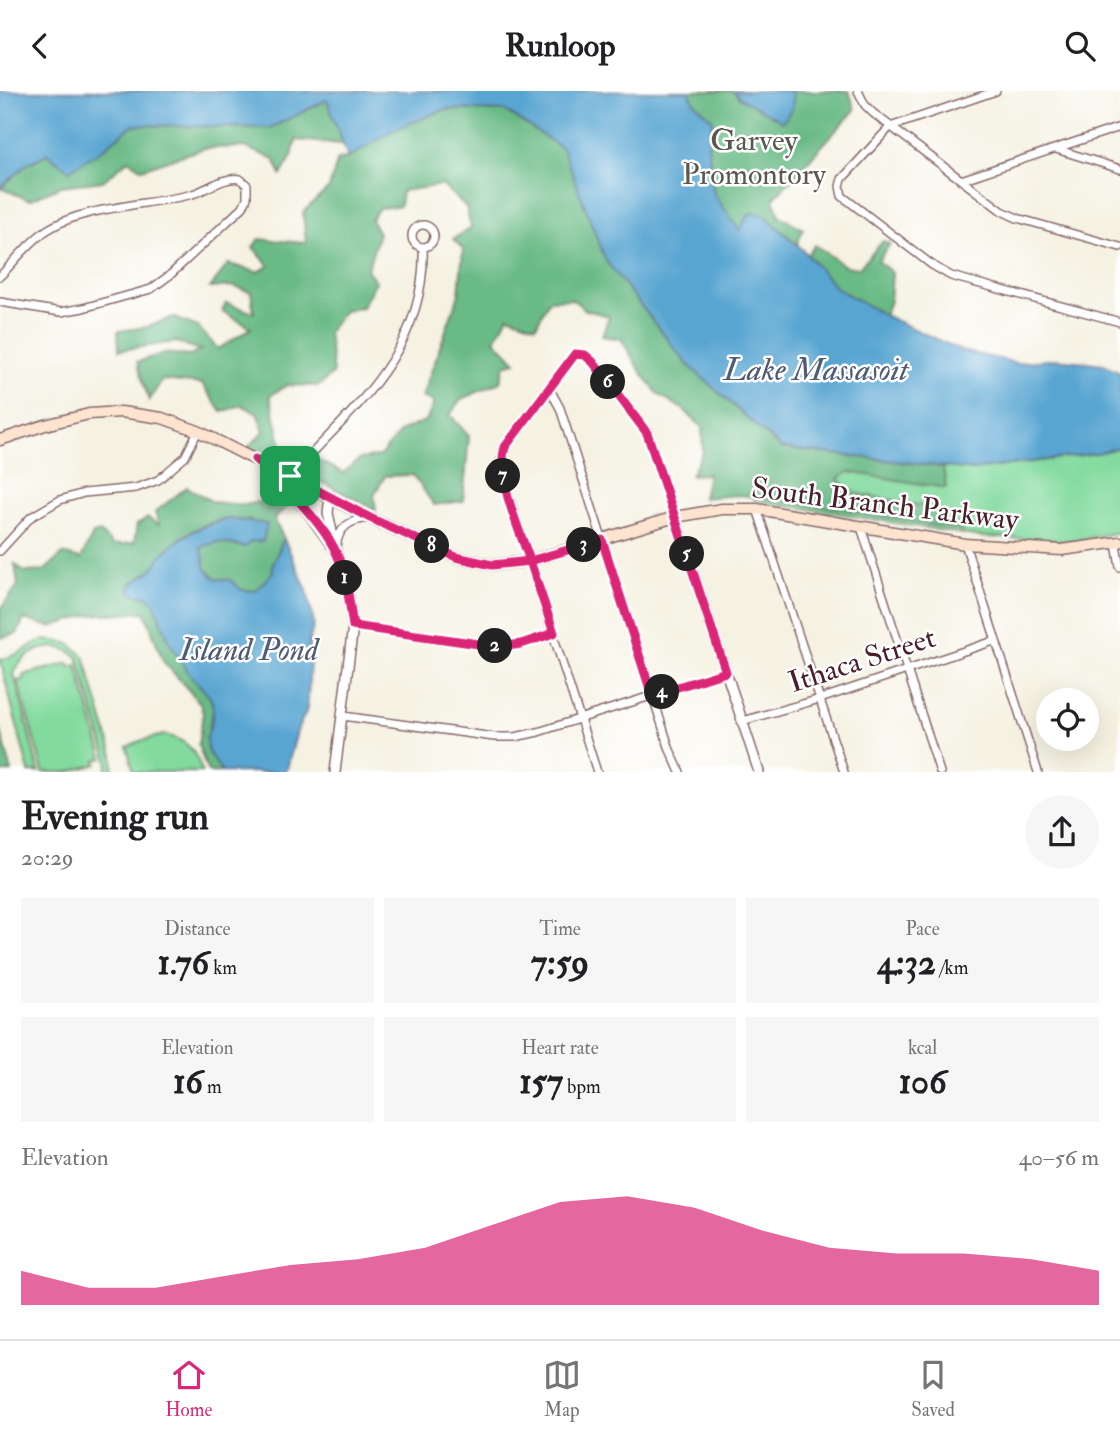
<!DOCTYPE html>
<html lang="en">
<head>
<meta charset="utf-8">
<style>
	body { margin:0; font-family:"IM FELL Double Pica",serif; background:#f6f6f6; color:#202124; height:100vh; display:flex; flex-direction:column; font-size:26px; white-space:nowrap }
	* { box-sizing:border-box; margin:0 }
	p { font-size:23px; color:#757577 }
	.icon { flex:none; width:38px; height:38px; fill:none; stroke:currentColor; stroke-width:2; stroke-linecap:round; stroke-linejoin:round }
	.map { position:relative; height:681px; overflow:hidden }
	.drawer { display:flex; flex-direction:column; background:#fff; flex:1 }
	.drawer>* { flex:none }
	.fabs { position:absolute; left:1036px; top:597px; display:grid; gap:14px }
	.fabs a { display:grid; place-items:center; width:63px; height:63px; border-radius:50%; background:#fff; box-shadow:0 7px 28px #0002; font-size:35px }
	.pin { position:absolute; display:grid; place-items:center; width:60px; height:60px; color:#fff; margin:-30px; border-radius:14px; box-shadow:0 4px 10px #0006 }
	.km { position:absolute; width:35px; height:35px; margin:-18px; border-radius:50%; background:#222; color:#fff; font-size:19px; line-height:35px; text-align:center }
	.round { display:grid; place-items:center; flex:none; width:74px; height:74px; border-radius:37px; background:#f6f6f6 }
	.summary { display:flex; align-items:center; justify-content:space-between; height:119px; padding:0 21px }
	h1 { font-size:38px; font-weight:700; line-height:52px }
	.figures { display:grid; grid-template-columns:repeat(3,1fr); gap:10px; height:119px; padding:7px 21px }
	.figures div { display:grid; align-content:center; border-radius:0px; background:#f6f6f6; text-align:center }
	.figures b { font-size:35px; font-weight:700 }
	.figures small { font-size:19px; font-weight:400 }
	.figures p { font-size:19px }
	.chart { height:196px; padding:14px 21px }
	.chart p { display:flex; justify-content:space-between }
	.chart svg { width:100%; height:126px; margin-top:7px; fill:#db2777; opacity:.7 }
	header { display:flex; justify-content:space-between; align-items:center; height:91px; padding:0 21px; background:#fff; font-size:32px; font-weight:700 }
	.tab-bar { display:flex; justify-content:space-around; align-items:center; height:98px; border-top:2px solid #e0e0e0; background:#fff; font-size:19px; color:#757577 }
	.tab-bar a { display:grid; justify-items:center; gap:4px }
	.tab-bar .current { color:#db2777 }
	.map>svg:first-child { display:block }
	.green { fill:#82da9e; stroke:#667c64; stroke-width:2 }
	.forest { fill:#69ba85; stroke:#5a6c58; stroke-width:2 }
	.water { fill:#58a5d1; stroke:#51627e; stroke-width:2 }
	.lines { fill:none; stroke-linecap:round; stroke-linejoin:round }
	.minor-casing { stroke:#86696b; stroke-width:10 }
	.tertiary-casing { stroke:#86696b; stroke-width:12 }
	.secondary-casing { stroke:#86696b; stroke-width:13 }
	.minor { stroke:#fff; stroke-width:7 }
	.tertiary { stroke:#fff; stroke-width:9 }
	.secondary { stroke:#fde4d1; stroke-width:10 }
	.route-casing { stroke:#fff; stroke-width:14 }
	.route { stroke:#db2777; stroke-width:9 }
	.labels { text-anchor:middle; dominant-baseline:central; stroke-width:5; stroke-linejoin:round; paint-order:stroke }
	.park-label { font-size:30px; fill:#5b574e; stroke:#fff }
	.street-label { font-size:30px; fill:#4a1f2b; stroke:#fff }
	.water-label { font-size:32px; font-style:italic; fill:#505b76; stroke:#fff }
</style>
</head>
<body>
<header><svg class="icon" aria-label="back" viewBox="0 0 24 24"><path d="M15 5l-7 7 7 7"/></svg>Runloop<svg class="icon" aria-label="search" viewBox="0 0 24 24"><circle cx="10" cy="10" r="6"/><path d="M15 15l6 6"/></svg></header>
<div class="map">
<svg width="1120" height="681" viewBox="0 0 1120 681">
	<rect width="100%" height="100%" fill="#fff"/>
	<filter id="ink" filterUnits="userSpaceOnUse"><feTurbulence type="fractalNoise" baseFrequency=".0143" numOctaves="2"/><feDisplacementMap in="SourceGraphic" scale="14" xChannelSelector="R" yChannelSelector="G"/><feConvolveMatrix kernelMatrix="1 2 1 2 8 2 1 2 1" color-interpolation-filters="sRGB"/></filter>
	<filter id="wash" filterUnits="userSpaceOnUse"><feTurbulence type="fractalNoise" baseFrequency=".00686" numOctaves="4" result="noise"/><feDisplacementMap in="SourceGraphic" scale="28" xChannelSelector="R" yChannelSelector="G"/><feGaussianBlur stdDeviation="1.57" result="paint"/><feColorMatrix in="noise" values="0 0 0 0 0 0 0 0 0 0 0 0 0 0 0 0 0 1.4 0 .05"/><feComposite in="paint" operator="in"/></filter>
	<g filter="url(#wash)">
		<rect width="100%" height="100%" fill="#f5f2e2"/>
		<g class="green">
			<polygon points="1120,356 1120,441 1073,450 981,446 754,409 751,376 781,357 973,379 1097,362"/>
			<path d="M45,549L68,552L84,565L113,664V681H106L108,671L78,567C58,546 23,558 14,583L39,681H29L0,569L18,563L37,551Z"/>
			<polygon points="69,572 70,576 77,574 103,667 96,669 97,673 69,681 43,681 18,590 24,588 23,584"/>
			<path d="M164,644C187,648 196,660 202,681H134L127,656L140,650Z"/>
		</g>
		<g class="forest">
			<polygon points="689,0 733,0 740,7 793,16 792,0 849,0 855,19 773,108 780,125 803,138 797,154 763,123 750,122 739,140 714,103 708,55 713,29 694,11"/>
			<polygon points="327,9 343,53 296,49 292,65 281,84 274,68 244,56 205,57 142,78 128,69 103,90 61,95 29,109 1,97 27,73 47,63 100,60 133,34 270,37"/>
			<polygon points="446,18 505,20 562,57 606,170 687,273 781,357 943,376 946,397 849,381 838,388 855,402 939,418 961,439 781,409 739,404 703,407 708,383 691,384 703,361 702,336 684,319 658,303 641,281 621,248 602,245 609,225 586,219 572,208 549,209 536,235 508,225 495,249 516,271 505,274 500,291 460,309 450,324 469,345 463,410 434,414 413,384 385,385 374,404 376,419 306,383 316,368 343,382 360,368 380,365 401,340 427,329 434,311 422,306 459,203 463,158 453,148 471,137 466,116 442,94 402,100 400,115 379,117 371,129 379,142 367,179 376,190 362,216 344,220 328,241 333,282 319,295 287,294 270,305 282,356 277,369 248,356 264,341 257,322 242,314 222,321 202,293 162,289 149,310 137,271 164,262 190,265 201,259 176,251 119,259 118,240 147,236 173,226 198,236 218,258 251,237 222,220 226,212 254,222 251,201 233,195 210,197 228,173 258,181 269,175 253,156 259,148 306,152 303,121 329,97 338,68 348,67 393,39"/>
			<polygon points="883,150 890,153 878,170 892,182 890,210 884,224 836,197 807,164 815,154 845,175 859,177"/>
			<path d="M265,384L283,400L289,414L274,428L284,448C278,457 278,465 272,474L274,481L264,493L255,500L242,499L224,488H217L206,478L200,456L218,451L245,456L250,429C242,430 236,428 228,428C217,428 202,435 192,440C167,452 158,480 133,491L154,509L160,529L173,557L181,566L191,585L209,605L214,617L209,636L208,661L222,681H208L198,654L203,623L200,612L163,570L145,521L89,524L50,536L24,528L17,543L0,547V519L18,494L15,473L24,481L44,480L63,463L81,468L93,443L100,441L113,454L134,452L137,433L148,427L159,434L155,421L187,396L213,411L243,414L260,411L268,396Z"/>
			<polygon points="0,637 12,681 0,681"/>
		</g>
		<g class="water">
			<polygon points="0,0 689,0 694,11 713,29 708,55 714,103 739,139 750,122 763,123 804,160 836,197 884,224 962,260 1017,272 1056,268 1104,273 1120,281 1120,356 1097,362 973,379 781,357 687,273 606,170 562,57 505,20 446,18 393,39 348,67 327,9 270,37 133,34 100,60 69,79 47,63 27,73 0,97"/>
			<polygon points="733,0 792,0 793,16 783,31 740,7"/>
			<path d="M230,428L267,433L263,450L250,451L246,456L218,451L201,456L206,478L211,484L217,488L230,489L242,499L255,500L273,481L272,474C278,466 278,457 284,448L307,499L314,533L309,551L310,570L308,609L306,621L298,637L286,681H222L208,661L206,646C210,641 214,623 213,615C211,602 198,595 191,585C185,576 179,566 173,557C166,547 157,512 151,507C146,503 138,506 131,502L130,496C135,488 145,485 152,478C156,474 158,469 161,465C180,444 203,433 230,428Z"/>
		</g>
	</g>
	<g filter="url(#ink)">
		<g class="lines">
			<g class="minor-casing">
				<g id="minor">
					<polyline points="858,0 865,14 873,22 1002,120 1017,127 1120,156"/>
					<polyline points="996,0 890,36 842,88 840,95 842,105 932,174 951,185 1120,231"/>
					<polyline points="1056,58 1120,78"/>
					<polyline points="961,89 1120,36"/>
					<circle cx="423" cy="145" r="11"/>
					<path d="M0,185C15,170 29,151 47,139C81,116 148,114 189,104C206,100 223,85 240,88L247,94V107L243,116L170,184L151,198L83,217L61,221L0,211"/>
					<polyline points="549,297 560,317 670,659 680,681"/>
					<path d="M290,385C354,317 427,259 423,156"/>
					<polyline points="757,418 844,681"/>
					<polyline points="861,436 940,681"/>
					<polyline points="965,453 1038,681"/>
					<polyline points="1116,453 1120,476"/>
					<path d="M336,456C339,435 350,429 370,427"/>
					<polyline points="0,460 31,426 60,409 84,402 136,397 158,389 185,366 198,340"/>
					<polyline points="353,535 500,556 521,553 553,542"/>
					<polyline points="343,625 494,646 515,646 538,641 726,581"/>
					<polyline points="742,630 820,608 994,550"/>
					<polyline points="597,681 503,387 501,368 505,356 575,263 585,264 593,271 647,342 675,426"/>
				</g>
			</g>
			<g class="tertiary-casing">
				<g id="tertiary">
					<polyline points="330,405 328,422 336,460 347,493 353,535 335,681"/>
					<polyline points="675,426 759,681"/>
				</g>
			</g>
			<g class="secondary-casing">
				<g id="secondary">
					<polyline points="0,349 45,334 89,323 121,321 162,327 198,340 370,427 456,466 492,474 530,470 675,426 722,418 757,418 965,453 1062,459 1120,451"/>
					<polyline points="263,375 306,418 336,460"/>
				</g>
			</g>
			<use href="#minor" class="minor"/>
			<use href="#tertiary" class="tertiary"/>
			<use href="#secondary" class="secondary"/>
		</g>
	</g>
	<g class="lines" filter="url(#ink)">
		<g class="route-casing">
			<path id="route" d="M290,385L255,368C281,391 321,429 336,461C347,484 349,510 353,535L500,556L521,553L554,542L530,470L602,449L652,604L726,581L647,342L593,271L585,264L575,263L505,356C495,388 520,439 530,470L492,474L456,466L370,427L290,385"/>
		</g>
		<use href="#route" class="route"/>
	</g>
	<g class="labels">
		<g class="park-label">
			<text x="754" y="49">Garvey<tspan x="754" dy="34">Promontory</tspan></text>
		</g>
		<g class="street-label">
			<text transform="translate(885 413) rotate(7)">South Branch Parkway</text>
			<text transform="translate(862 569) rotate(-18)">Ithaca Street</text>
		</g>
		<g class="water-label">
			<text x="816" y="279">Lake Massasoit</text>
			<text x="249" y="559">Island Pond</text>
		</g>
	</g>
</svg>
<div class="fabs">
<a><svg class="icon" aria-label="locate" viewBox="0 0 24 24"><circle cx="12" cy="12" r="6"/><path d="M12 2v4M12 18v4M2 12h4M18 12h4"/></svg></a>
</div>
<div class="pin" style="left:290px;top:385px;background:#1e9e55"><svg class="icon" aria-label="arrive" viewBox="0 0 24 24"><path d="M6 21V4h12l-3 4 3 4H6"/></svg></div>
<b class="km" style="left:345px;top:487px">1</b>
<b class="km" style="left:495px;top:555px">2</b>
<b class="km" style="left:584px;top:454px">3</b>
<b class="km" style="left:662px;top:601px">4</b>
<b class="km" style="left:687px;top:463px">5</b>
<b class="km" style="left:608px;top:291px">6</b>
<b class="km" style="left:503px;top:385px">7</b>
<b class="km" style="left:432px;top:455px">8</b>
</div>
<section class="drawer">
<div class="summary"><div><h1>Evening run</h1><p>20:29</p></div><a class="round"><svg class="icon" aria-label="share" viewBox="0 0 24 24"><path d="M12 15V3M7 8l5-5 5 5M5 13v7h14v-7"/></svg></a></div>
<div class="figures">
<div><p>Distance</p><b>1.76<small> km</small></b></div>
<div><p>Time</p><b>7:59</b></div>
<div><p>Pace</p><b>4:32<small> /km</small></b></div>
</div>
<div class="figures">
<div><p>Elevation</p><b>16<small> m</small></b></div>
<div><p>Heart rate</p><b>157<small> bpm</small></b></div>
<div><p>kcal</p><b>106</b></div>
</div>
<div class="chart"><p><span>Elevation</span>40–56 m</p>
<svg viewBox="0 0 160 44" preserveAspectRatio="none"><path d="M0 44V32L10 38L20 38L30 34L40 30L50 28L60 24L70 16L80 8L90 6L100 10L110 18L120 24L130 26L140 26L150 28L160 32V44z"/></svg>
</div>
</section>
<nav class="tab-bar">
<a class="current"><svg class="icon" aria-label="home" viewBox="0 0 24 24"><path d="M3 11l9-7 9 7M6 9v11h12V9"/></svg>Home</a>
<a><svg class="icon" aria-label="map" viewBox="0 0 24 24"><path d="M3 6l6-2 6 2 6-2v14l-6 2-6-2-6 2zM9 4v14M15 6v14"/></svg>Map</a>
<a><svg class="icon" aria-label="saved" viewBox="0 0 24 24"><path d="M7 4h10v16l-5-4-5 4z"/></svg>Saved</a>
</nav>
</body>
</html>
